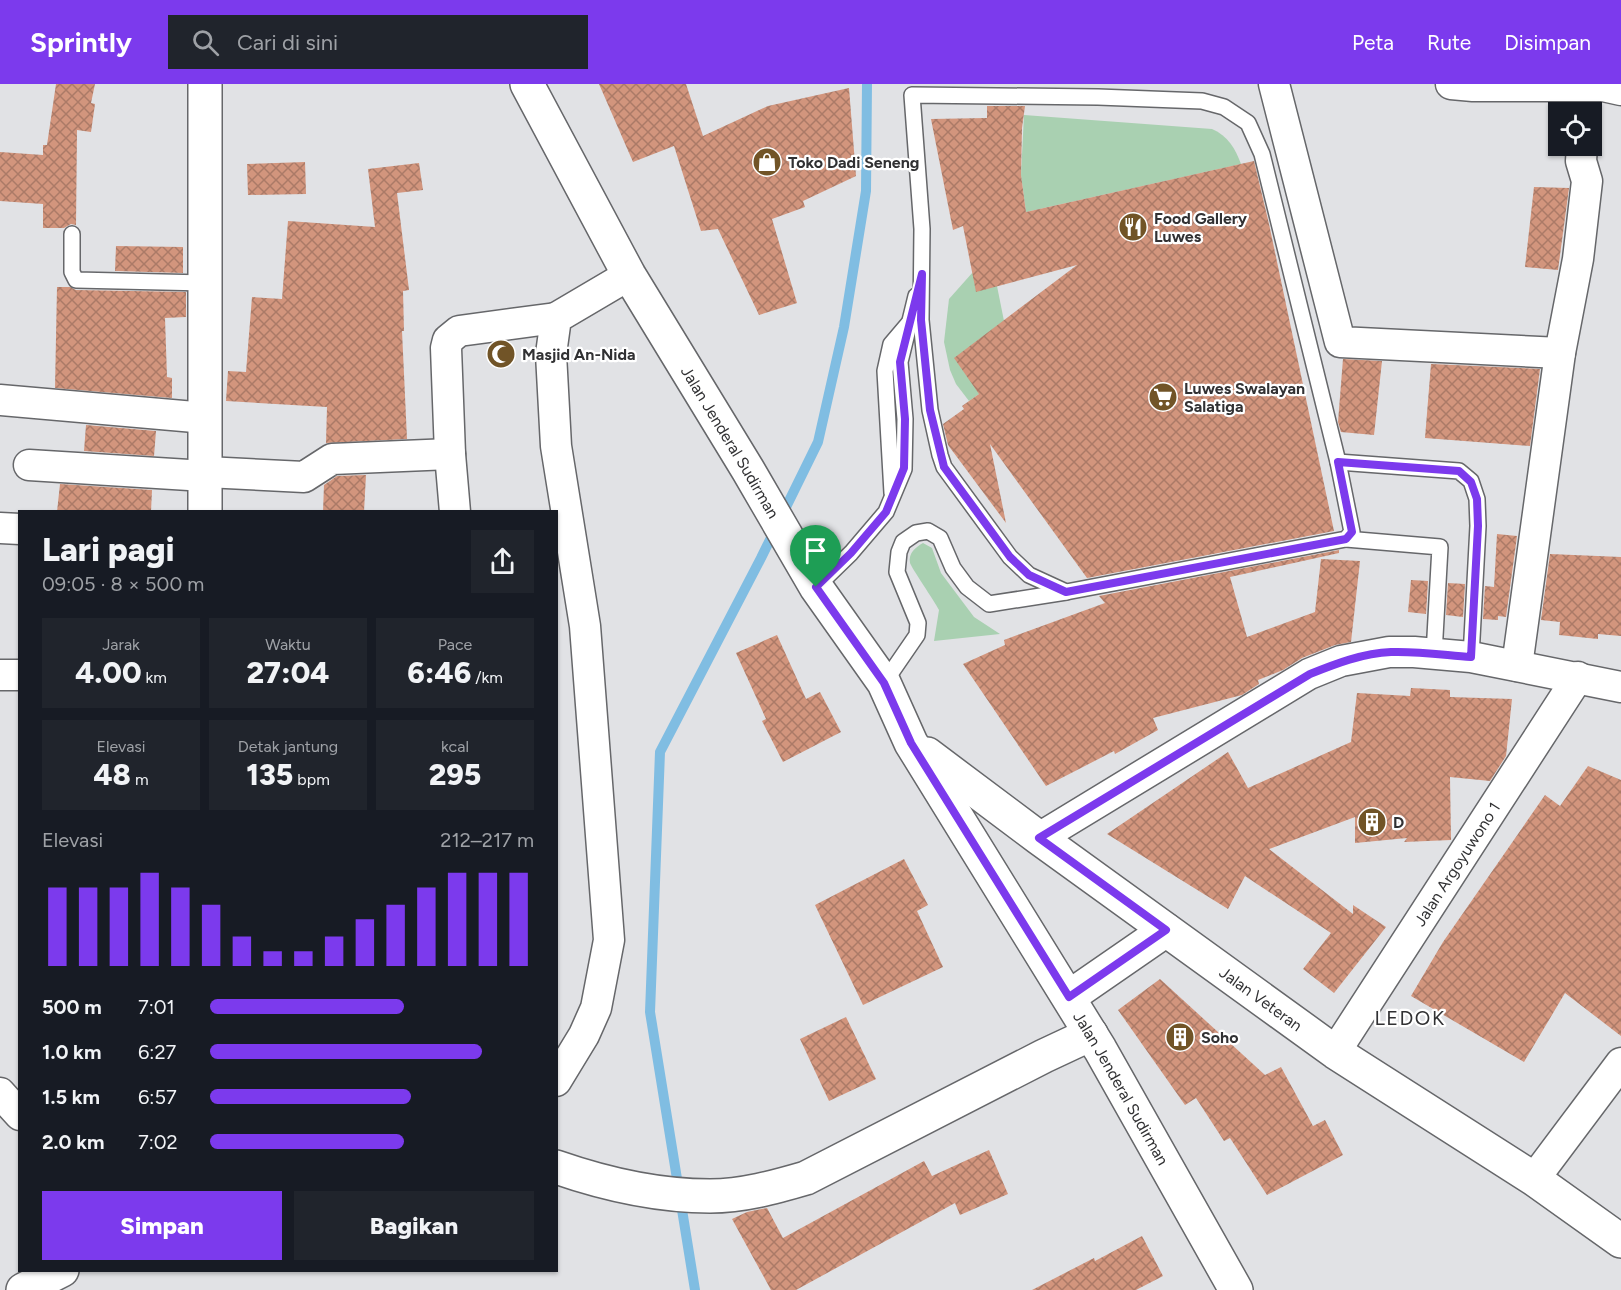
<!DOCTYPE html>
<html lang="id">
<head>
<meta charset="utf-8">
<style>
	body { margin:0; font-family:Figtree,sans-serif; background:#20242c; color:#f1f3f6; height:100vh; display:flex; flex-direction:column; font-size:22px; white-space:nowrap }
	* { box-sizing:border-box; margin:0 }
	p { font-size:20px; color:#9ea1a6 }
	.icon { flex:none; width:33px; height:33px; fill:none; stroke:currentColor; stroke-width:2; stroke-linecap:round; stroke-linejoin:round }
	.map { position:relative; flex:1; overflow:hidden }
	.panel { position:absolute; left:18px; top:426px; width:540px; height:762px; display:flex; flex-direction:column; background:#171b24; border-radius:0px; box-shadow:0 2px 4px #0004 }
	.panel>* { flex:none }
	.buttons { position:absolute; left:1548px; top:18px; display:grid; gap:12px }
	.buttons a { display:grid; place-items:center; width:54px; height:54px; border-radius:0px; background:#171b24; box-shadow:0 2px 4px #0004; font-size:30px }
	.pin { position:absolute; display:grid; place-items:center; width:51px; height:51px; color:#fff; margin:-62px -26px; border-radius:50% 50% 50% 0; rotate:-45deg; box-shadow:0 0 6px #0007 }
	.pin .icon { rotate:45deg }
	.round { display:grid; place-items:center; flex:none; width:63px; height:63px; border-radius:0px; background:#20242c }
	.summary { display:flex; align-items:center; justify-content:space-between; height:102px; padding:0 24px }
	h1 { font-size:33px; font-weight:800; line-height:45px }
	.stats { display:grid; grid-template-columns:repeat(3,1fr); gap:9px; height:102px; padding:6px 24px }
	.stats div { display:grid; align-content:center; border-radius:0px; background:#20242c; text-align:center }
	.stats b { font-size:30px; font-weight:800 }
	.stats small { font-size:16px; font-weight:400 }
	.stats p { font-size:16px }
	.chart { height:168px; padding:12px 24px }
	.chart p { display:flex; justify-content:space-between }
	.chart svg { width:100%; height:108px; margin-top:6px; stroke:#7c3aed; stroke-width:6 }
	.button { display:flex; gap:12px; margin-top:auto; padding:12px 24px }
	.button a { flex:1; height:69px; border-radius:0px; background:#7c3aed; color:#fff; font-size:24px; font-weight:800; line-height:69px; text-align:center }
	.button a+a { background:#20242c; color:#f1f3f6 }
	ul { padding:0 24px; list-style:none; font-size:20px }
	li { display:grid; grid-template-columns:96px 72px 1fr; align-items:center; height:45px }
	li i { height:15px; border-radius:8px; background:#7c3aed }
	header { display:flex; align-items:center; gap:36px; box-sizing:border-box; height:84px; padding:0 30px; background:#7c3aed; color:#fff }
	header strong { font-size:28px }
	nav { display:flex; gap:33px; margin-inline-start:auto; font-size:21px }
	.search { width:420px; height:54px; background:#20242c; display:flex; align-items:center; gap:15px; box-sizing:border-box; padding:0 21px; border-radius:0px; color:#9ea1a6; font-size:22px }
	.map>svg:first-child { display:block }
	.green { fill:#a9d0b1 }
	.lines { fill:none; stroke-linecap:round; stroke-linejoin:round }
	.stream { stroke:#80bde2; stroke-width:10 }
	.building { fill:url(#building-cross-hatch) }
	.lane-casing { stroke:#66676a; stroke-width:18 }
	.street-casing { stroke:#66676a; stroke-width:33 }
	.secondary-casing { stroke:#66676a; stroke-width:36 }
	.primary-casing { stroke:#66676a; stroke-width:36 }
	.lane { stroke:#fff; stroke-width:15 }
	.street { stroke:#fff; stroke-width:30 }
	.secondary { stroke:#fff; stroke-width:33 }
	.primary { stroke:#fff; stroke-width:33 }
	.route-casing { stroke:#fff; stroke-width:12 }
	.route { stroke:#7c3aed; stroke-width:8 }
	.labels { text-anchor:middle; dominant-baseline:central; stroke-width:4.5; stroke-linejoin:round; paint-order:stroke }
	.poi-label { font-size:16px; font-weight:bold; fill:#313133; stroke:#fff; text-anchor:start }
	.street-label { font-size:16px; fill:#313133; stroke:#fff }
	.quarter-label { font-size:20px; letter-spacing:1.5px; fill:#313133; stroke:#fff }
</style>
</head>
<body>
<header>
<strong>Sprintly</strong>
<div class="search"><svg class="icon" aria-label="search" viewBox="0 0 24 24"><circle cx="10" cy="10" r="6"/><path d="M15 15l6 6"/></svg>Cari di sini</div>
<nav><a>Peta</a><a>Rute</a><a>Disimpan</a></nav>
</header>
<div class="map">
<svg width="1621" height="1206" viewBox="0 0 1621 1206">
	<defs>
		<pattern id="building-cross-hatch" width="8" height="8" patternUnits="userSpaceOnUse" patternTransform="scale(1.5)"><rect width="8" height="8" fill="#d2957d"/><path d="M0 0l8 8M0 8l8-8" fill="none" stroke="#ab7a67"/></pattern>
	</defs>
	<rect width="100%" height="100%" fill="#e1e2e5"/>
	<g class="green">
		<path d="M1024,31L1212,45C1228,52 1235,64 1241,80L1026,128L1021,91Z"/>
		<polygon points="973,188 997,202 1004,237 979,310 969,317 956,300 950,286 944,258 949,215"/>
		<path d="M923,459L932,464L941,489L974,533L1000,550L934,557L939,526C935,518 911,483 910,479C908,469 916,463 923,459Z"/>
	</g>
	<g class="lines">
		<polyline class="stream" points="695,1206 650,928 660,668 761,474 818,358 844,243 866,107 867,0"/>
	</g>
	<g class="building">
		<polygon points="56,0 95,0 91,19 95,20 91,48 77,46 76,141 71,140 64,144 43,144 43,120 0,117 0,68 43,71 43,61 47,61"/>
		<polygon points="599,0 686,0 703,52 768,22 849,4 856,92 803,117 805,123 772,135 797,219 759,231 718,145 701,147 674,62 633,78"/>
		<polygon points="987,22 1025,22 1022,44 1021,91 1026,128 1254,77 1269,140 1334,447 1087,494 990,360 1006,439 948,361 943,340 964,325 962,322 979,310 954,274 1077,181 976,208 963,142 953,146 931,35 987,34"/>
		<polygon points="305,78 306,110 248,111 247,80"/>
		<polygon points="419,79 423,106 397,109 409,206 403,207 404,247 402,247 407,355 326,359 327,323 226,317 228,287 246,288 252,213 282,215 288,137 375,143 368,85"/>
		<polygon points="1534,103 1569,104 1558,186 1525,183"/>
		<polygon points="116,162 183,163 183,189 115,187"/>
		<polygon points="57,203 70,203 76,206 186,208 186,233 165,234 167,293 172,294 172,314 55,304"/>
		<polygon points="1343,275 1382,277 1374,351 1341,348 1338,338"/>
		<polygon points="1431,280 1540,285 1530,362 1425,354"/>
		<polygon points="86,341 156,347 154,372 84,367"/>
		<polygon points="366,391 364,428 323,428 324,401 337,392"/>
		<polygon points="60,400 152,406 151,428 57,428"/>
		<polygon points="1497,450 1517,452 1506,533 1498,532 1498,536 1483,535 1485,502 1494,503"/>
		<polygon points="1339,466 1339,469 1230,493 1247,553 1315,528 1321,475 1360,477 1351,558 1335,561 1302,574 1283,586 1258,596 1259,600 1242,611 1153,634 1158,646 1115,670 1114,667 1046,702 963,580 1005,561 1004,556 1105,519 1099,512"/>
		<polygon points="1550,470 1621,473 1621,552 1598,550 1598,555 1559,551 1560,538 1541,536"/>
		<polygon points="1411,496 1428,497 1426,530 1408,528"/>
		<polygon points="1448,499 1465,500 1463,533 1446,531"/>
		<polygon points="777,551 806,615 820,608 841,648 783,678 762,637 766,635 736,569"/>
		<polygon points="1411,604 1450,606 1450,613 1512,615 1506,672 1490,697 1450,693 1451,756 1404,758 1407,754 1355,759 1355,733 1269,765 1353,830 1353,821 1386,843 1334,909 1303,885 1331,849 1245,792 1228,825 1107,750 1228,668 1248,704 1351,658 1357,609 1410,612"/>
		<polygon points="1588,682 1621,696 1621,952 1565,909 1524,978 1411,912 1443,858 1545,711 1560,722"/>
		<polygon points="904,775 928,821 917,827 943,883 863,921 815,821"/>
		<polygon points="1160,895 1265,991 1281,983 1313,1042 1325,1036 1343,1071 1267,1111 1230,1054 1224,1057 1196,1014 1185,1021 1118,926"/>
		<polygon points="846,933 876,995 829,1017 800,955"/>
		<polygon points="989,1066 1008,1110 960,1131 955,1119 796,1206 771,1206 732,1135 747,1128 767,1124 783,1154 924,1077 932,1092"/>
		<polygon points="1142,1152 1163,1192 1136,1206 1032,1206 1094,1174 1095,1177"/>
	</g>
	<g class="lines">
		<g class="lane-casing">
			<g id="lane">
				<polygon points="912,11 1098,13 1202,17 1224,23 1248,39 1262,70 1338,378 1352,448 1346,455 1066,508 1029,491 1010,473 944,383 940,371 930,326 921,236 922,145"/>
				<polyline points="72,150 72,188 76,196 205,199"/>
				<polyline points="1338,378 1459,387 1471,397 1477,415 1478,442 1471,573"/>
				<polyline points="892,409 885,287 891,260 908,240"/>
				<polyline points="1346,455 1440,463 1434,570"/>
				<polyline points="816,503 851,469 886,428 904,385 905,335 900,278 916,212"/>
				<polyline points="884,599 917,551 918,539 897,488 899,468 903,458 916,449 928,447 940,454 953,484 967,503 989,520 1066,508"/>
			</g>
		</g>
		<g class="street-casing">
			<g id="street">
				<polyline points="1274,0 1340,258 1560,269"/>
				<polyline points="1451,0 1473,2 1603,2 1621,6"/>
				<polyline points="0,316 206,334"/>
				<polyline points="29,381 205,392"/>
				<polyline points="206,388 304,393 332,375 450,370"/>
				<polyline points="455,428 450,370 446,264 448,256 459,247 556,234"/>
				<polyline points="0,444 20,445"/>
				<polyline points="1517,582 1560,269 1578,175 1587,97 1581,77 1582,62"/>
				<polyline points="0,591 20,591"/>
				<polyline points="1039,754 1309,590 1341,577 1389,568 1414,568 1471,573 1621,603"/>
				<path id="s1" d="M1335,968L1578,593"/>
				<polyline points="556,997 584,951 596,924 609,856 585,542 556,362 551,270 556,234 629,191"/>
				<polyline points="0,1009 20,1031"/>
				<polyline points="1534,1095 1621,979"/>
			</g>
		</g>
		<g class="secondary-casing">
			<g id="secondary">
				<polyline points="205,0 205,428"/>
				<path d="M556,1083C605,1100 659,1112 710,1112C743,1112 775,1103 806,1094L1044,972L1091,950"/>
				<polyline points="23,1206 62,1186"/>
			</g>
		</g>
		<g class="primary-casing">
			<g id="primary">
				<path id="s2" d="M527,0L629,191L748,386L816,503L884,599L911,659L1100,965L1236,1206"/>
				<path id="s3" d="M927,670L1039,754L1335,968L1534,1095L1621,1157"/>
				<polyline points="1069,913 1166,846"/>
			</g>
		</g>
		<use href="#lane" class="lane"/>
		<use href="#street" class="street"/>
		<use href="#secondary" class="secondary"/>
		<use href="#primary" class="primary"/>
	</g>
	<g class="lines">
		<g class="route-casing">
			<path id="route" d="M922,190L921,236L930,326L944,383L1010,473L1029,491L1066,508L1346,455L1352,448L1338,378L1459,387L1471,398L1477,415L1478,442L1471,573C1444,571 1418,567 1391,568C1363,569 1335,580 1310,590L1039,754L1166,846L1069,913L911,659L884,599L816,503L851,469L886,428L904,384L905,335L900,278Z"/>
		</g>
		<use href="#route" class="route"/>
	</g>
	<defs>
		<g id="shop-disc" transform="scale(1.5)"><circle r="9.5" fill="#715427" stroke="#fff"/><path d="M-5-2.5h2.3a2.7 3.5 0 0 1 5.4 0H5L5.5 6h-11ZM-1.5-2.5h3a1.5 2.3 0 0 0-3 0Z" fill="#fff"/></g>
		<g id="restaurant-disc" transform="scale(1.5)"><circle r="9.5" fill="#715427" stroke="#fff"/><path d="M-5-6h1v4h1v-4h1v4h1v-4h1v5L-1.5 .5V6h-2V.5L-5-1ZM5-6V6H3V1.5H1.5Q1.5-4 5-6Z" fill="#fff"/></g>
		<g id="mosque-disc" transform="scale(1.5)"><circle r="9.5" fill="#715427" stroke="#fff"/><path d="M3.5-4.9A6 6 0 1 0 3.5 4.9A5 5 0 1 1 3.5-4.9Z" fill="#fff"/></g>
		<g id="supermarket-disc" transform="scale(1.5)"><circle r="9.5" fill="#715427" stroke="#fff"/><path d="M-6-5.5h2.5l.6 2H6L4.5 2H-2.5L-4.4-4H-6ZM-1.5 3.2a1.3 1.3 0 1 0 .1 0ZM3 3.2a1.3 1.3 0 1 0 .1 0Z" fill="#fff"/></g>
		<g id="building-disc" transform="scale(1.5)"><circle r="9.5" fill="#715427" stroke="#fff"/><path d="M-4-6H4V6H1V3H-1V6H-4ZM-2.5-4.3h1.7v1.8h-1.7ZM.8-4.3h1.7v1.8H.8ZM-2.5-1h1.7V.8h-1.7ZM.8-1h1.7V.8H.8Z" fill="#fff"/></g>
	</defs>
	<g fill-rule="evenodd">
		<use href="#shop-disc" x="767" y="78"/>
		<use href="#restaurant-disc" x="1133" y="143"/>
		<use href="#mosque-disc" x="501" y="270"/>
		<use href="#supermarket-disc" x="1163" y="313"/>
		<use href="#building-disc" x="1372" y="738"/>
		<use href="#building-disc" x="1180" y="953"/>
	</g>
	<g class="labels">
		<g class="poi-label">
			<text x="788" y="78">Toko Dadi Seneng</text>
			<text x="1154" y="134">Food Gallery<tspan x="1154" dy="18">Luwes</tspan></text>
			<text x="522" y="270">Masjid An-Nida</text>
			<text x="1184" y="304">Luwes Swalayan<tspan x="1184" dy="18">Salatiga</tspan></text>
			<text x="1393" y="738">D</text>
			<text x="1201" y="953">Soho</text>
		</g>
		<g class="street-label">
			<text stroke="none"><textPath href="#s2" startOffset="412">Jalan Jenderal Sudirman</textPath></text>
			<text stroke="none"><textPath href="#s1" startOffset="224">Jalan Argoyuwono 1</textPath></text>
			<text stroke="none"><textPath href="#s3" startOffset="414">Jalan Veteran</textPath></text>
			<text stroke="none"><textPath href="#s2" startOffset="1168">Jalan Jenderal Sudirman</textPath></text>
		</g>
		<g class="quarter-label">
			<text x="1410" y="934">LEDOK</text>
		</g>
	</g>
</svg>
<div class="buttons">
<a><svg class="icon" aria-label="locate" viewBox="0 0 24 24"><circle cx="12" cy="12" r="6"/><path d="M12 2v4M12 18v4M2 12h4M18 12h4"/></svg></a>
</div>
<div class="pin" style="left:816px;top:503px;background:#1e9e55"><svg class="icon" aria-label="arrive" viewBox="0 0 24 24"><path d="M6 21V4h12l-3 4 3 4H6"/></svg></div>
<section class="panel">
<div class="summary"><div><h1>Lari pagi</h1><p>09:05 · 8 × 500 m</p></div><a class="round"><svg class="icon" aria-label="share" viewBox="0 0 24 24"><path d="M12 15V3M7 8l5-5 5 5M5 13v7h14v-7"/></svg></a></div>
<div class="stats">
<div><p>Jarak</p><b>4.00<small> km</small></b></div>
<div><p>Waktu</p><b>27:04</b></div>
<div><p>Pace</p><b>6:46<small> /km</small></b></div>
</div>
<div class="stats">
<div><p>Elevasi</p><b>48<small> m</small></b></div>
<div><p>Detak jantung</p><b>135<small> bpm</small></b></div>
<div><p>kcal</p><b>295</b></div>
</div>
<div class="chart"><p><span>Elevasi</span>212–217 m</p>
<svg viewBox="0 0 160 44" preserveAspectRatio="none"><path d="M5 44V12M15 44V12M25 44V12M35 44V6M45 44V12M55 44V19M65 44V32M75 44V38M85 44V38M95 44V32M105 44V25M115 44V19M125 44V12M135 44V6M145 44V6M155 44V6"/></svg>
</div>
<ul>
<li><b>500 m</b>7:01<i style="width:60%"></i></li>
<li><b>1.0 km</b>6:27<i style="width:84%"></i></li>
<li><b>1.5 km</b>6:57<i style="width:62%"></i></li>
<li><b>2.0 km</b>7:02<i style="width:60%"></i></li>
</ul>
<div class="button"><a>Simpan</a><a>Bagikan</a></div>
</section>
</div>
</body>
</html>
